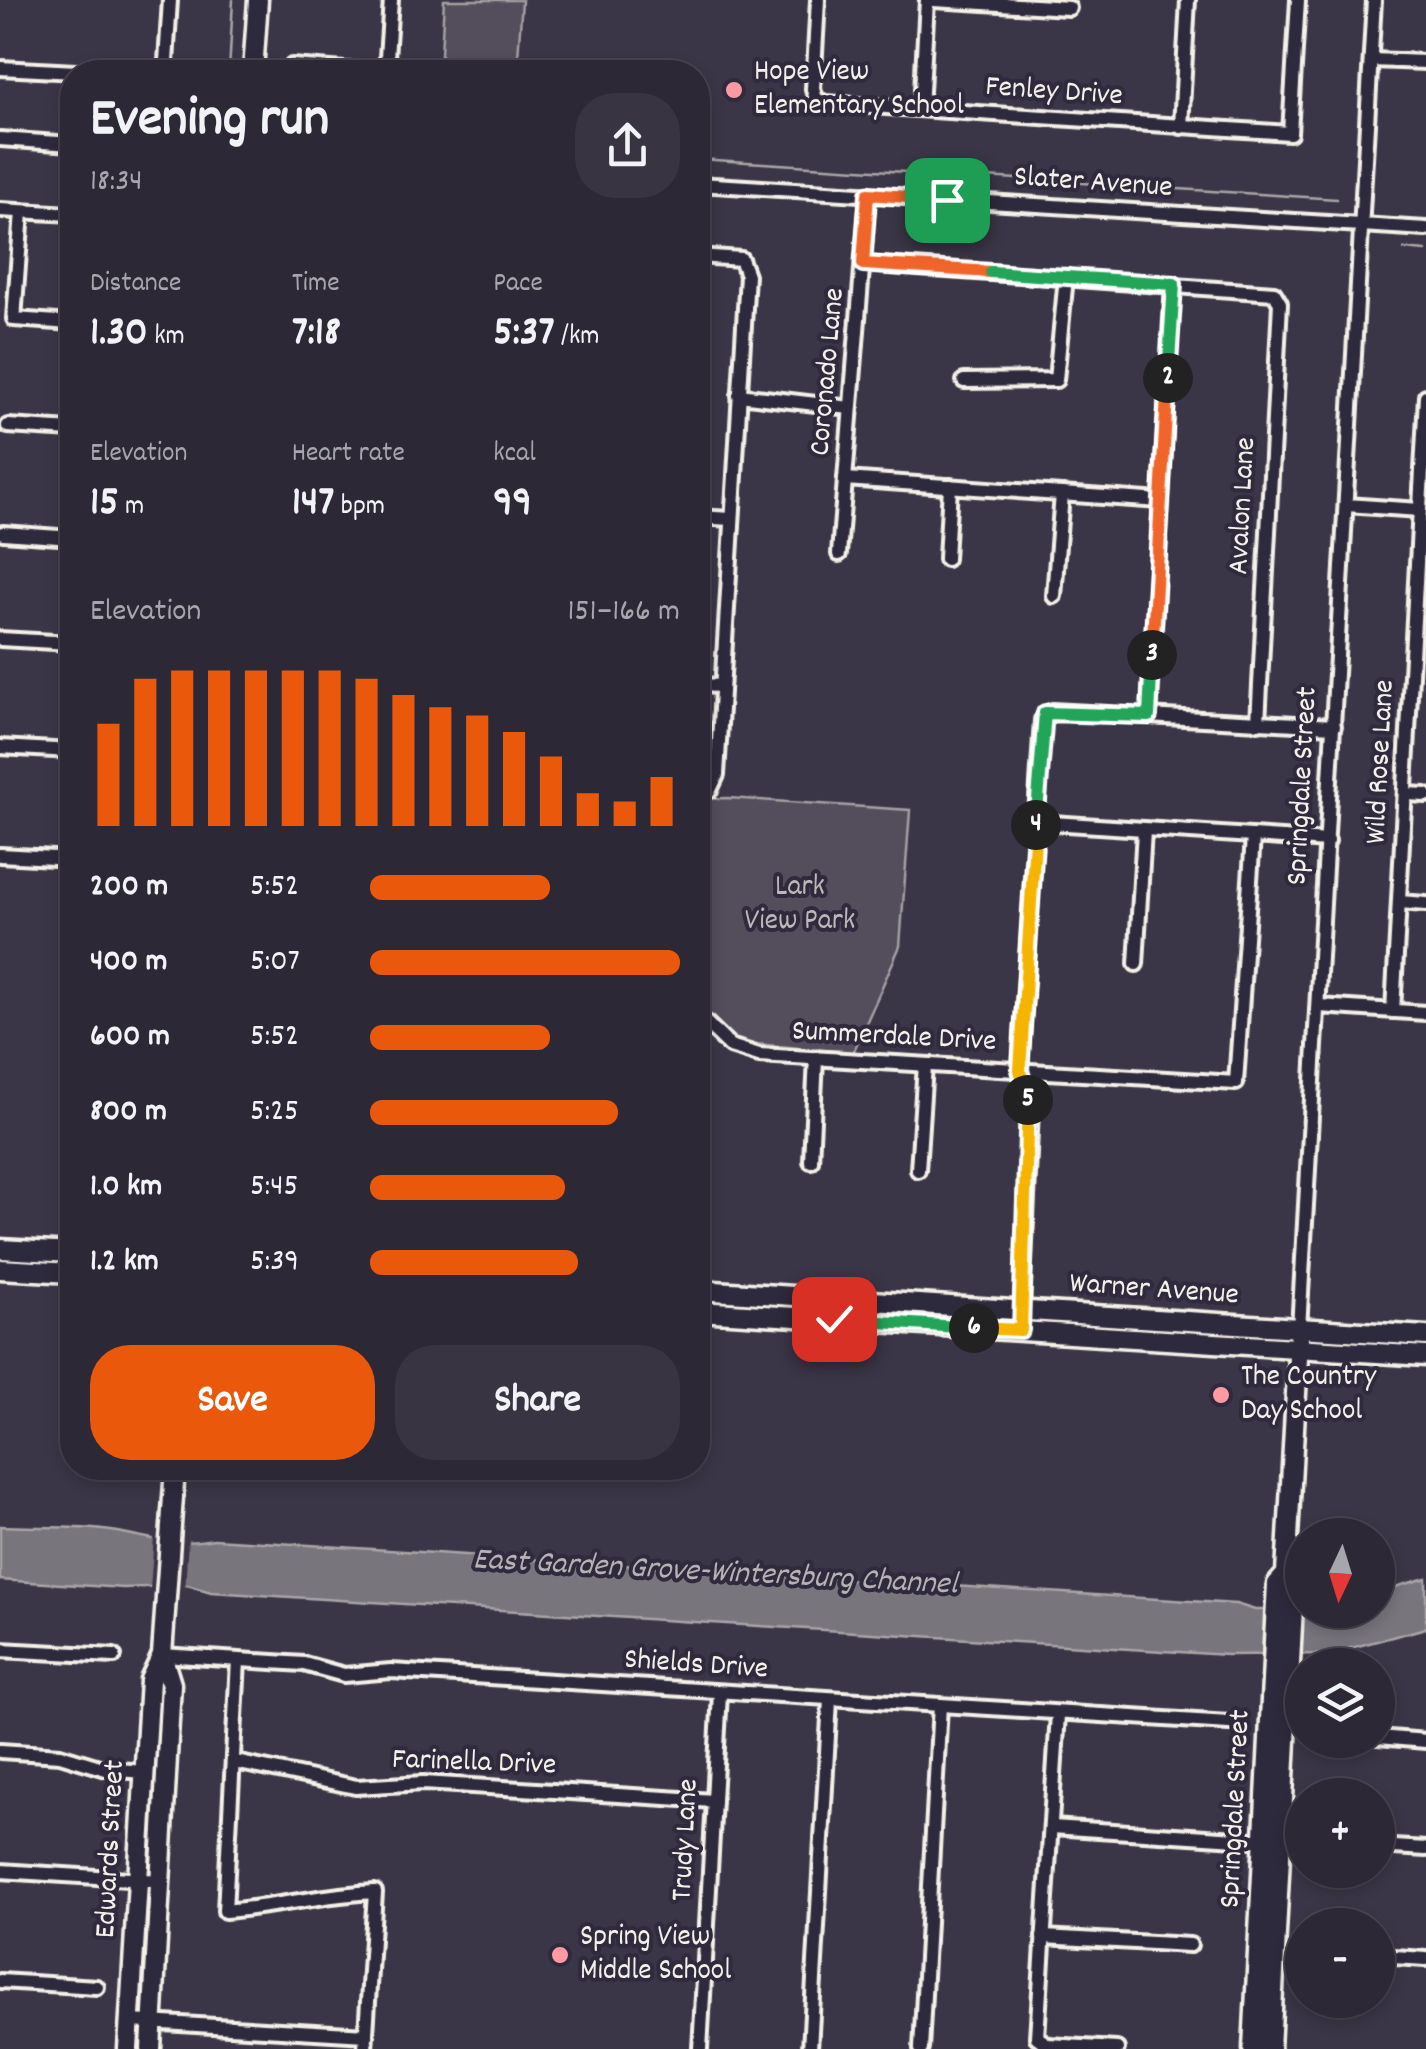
<!DOCTYPE html>
<html lang="en">
<head>
<meta charset="utf-8">
<style>
	body { margin:0; font-family:Dekko,sans-serif; background:#383441; color:#f1f3f6; height:100vh; display:flex; flex-direction:column; font-size:38px; white-space:nowrap }
	* { box-sizing:border-box; margin:0 }
	p { font-size:32px; color:#a6a6ad }
	.icon { flex:none; width:55px; height:55px; fill:none; stroke:currentColor; stroke-width:2; stroke-linecap:round; stroke-linejoin:round }
	.map { position:relative; flex:1; overflow:hidden }
	.sheet { position:absolute; left:60px; top:60px; width:650px; height:1420px; display:flex; flex-direction:column; background:#2c2835; border-radius:40px; box-shadow:0 5px 15px #0003,0 0 0 2px #484450 }
	.sheet>* { flex:none }
	.needle { width:65px; rotate:184deg }
	.buttons { position:absolute; left:1285px; top:1518px; display:grid; gap:20px }
	.buttons a { display:grid; place-items:center; width:110px; height:110px; border-radius:50%; background:#2c2835; box-shadow:0 5px 15px #0003,0 0 0 2px #484450; font-size:50px }
	.pin { position:absolute; display:grid; place-items:center; width:85px; height:85px; color:#fff; margin:-42px; border-radius:20px; box-shadow:0 5px 15px #0006 }
	.km { position:absolute; width:50px; height:50px; margin:-25px; border-radius:50%; background:#222; color:#fff; font-size:28px; line-height:50px; text-align:center }
	.round { display:grid; place-items:center; flex:none; width:105px; height:105px; border-radius:40px; background:#383441 }
	.head { display:flex; align-items:center; justify-content:space-between; height:170px; padding:0 30px }
	h1 { font-size:55px; font-weight:700; line-height:75px }
	.stats { display:grid; grid-template-columns:repeat(3,1fr); gap:15px; height:170px; padding:10px 30px }
	.stats div { display:grid; align-content:center }
	.stats b { font-size:42px; font-weight:700 }
	.stats small { font-size:28px; font-weight:400 }
	.stats p { font-size:28px }
	.chart { height:280px; padding:20px 30px }
	.chart p { display:flex; justify-content:space-between }
	.chart svg { width:100%; height:180px; margin-top:10px; stroke:#ea580c; stroke-width:6 }
	.action { display:flex; gap:20px; margin-top:auto; padding:20px 30px }
	.action a { flex:1; height:115px; border-radius:40px; background:#ea580c; color:#fff; font-size:40px; font-weight:700; line-height:115px; text-align:center }
	.action a+a { background:#383441; color:#f1f3f6 }
	ul { padding:0 30px; list-style:none; font-size:32px }
	li { display:grid; grid-template-columns:160px 120px 1fr; align-items:center; height:75px }
	li i { height:25px; border-radius:12px; background:#ea580c }
	.map>svg:first-child { display:block }
	.green { fill:#534e5c; stroke:#a4a0a2; stroke-width:2.5 }
	.water { fill:#78747b; stroke:#aaa6a7; stroke-width:2.5 }
	.pier { fill:#3b3647 }
	.lines { fill:none; stroke-linecap:round; stroke-linejoin:round }
	.stream { stroke:#aaa6a7; stroke-width:2.5 }
	.minor-casing { stroke:#f4f1e8; stroke-width:20 }
	.major-casing { stroke:#f4f1e8; stroke-width:25 }
	.minor { stroke:#2f2a3d; stroke-width:12 }
	.major { stroke:#2f2a3d; stroke-width:18 }
	.split-1-casing { stroke:#fff; stroke-width:20 }
	.split-2-casing { stroke:#fff; stroke-width:20 }
	.split-3-casing { stroke:#fff; stroke-width:20 }
	.split-4-casing { stroke:#fff; stroke-width:20 }
	.split-5-casing { stroke:#fff; stroke-width:20 }
	.split-6-casing { stroke:#fff; stroke-width:20 }
	.split-7-casing { stroke:#fff; stroke-width:20 }
	.split-1 { stroke:#f0652b; stroke-width:12 }
	.split-2 { stroke:#22a559; stroke-width:12 }
	.split-3 { stroke:#f0652b; stroke-width:12 }
	.split-4 { stroke:#22a559; stroke-width:12 }
	.split-5 { stroke:#f5b400; stroke-width:12 }
	.split-6 { stroke:#f5b400; stroke-width:12 }
	.split-7 { stroke:#22a559; stroke-width:12 }
	.poi-dot { fill:#ff9aa2; stroke:#2f2a3d; stroke-width:4 }
	.labels { text-anchor:middle; dominant-baseline:central; stroke-width:8; stroke-linejoin:round; paint-order:stroke }
	.poi-label { font-size:30px; fill:#f4f1e8; stroke:#2f2a3d; text-anchor:start }
	.street-label { font-size:30px; fill:#f4f1e8; stroke:#2f2a3d }
	.park-label { font-size:30px; fill:#bcb8b7; stroke:#2f2a3d }
	.water-label { font-size:32px; font-style:italic; fill:#b6b2b2; stroke:#2f2a3d }
</style>
</head>
<body>
<div class="map">
<svg width="1426" height="2049" viewBox="0 0 1426 2049">
	<rect width="100%" height="100%" fill="#3b3647"/>
	<filter id="ink" filterUnits="userSpaceOnUse"><feTurbulence type="fractalNoise" baseFrequency=".01" numOctaves="2"/><feDisplacementMap in="SourceGraphic" scale="20" xChannelSelector="R" yChannelSelector="G"/><feConvolveMatrix kernelMatrix="1 2 1 2 8 2 1 2 1" color-interpolation-filters="sRGB"/></filter>
	<g filter="url(#ink)">
		<g class="green">
			<polygon points="444,0 522,0 517,72 440,72"/>
			<polygon points="728,798 910,810 900,946 853,1053 735,1042 698,1005 698,799"/>
		</g>
		<path class="water" d="M0,1526C41,1528 88,1525 128,1534C159,1541 182,1545 214,1539L1236,1604L1255,1610H1378V1592L1426,1578V1628L1328,1654L1227,1655L211,1592L187,1585L124,1588L0,1580Z"/>
		<polygon class="pier" points="154,1537 188,1539 185,1590 150,1589"/>
		<g class="lines">
			<g class="stream">
				<polyline points="229,72 233,0"/>
				<polyline points="698,159 1337,199"/>
				<polyline points="1404,249 1426,251"/>
			</g>
			<g class="minor-casing">
				<g id="minor">
					<polyline points="818,0 813,89 816,99 825,103 1290,133 1298,0"/>
					<polyline points="934,0 1069,8"/>
					<polyline points="1371,60 1426,62"/>
					<polyline points="292,66 371,72"/>
					<polyline points="0,68 76,72"/>
					<polyline points="161,72 166,62 170,0"/>
					<polyline points="386,72 391,0"/>
					<polyline points="921,109 927,0"/>
					<polyline points="1181,127 1188,0"/>
					<polyline points="0,139 72,144"/>
					<polyline points="698,184 1426,229"/>
					<polyline points="0,210 72,214"/>
					<polyline points="22,212 14,319 72,323"/>
					<polyline points="698,256 741,259 747,275 717,775 710,790 698,794"/>
					<polyline points="863,264 1274,293 1280,303 1258,723"/>
					<polyline points="964,381 1056,380 1066,277"/>
					<polyline points="739,395 850,408"/>
					<polyline points="8,426 72,430"/>
					<polyline points="845,479 1161,501"/>
					<polyline points="1346,505 1420,510"/>
					<polyline points="698,517 731,519"/>
					<polyline points="3,533 72,538"/>
					<polyline points="839,554 868,195"/>
					<polyline points="946,559 950,486"/>
					<polyline points="1054,596 1062,494"/>
					<polyline points="0,639 72,643"/>
					<polyline points="698,685 722,686"/>
					<polyline points="1149,716 1173,284"/>
					<polyline points="0,747 72,751"/>
					<polyline points="1406,794 1426,795"/>
					<polyline points="1036,822 1328,841"/>
					<polyline points="0,855 72,859"/>
					<polyline points="1399,902 1426,904"/>
					<polyline points="1136,964 1144,830"/>
					<polyline points="1319,1006 1426,1013"/>
					<polyline points="1393,1011 1426,396"/>
					<polyline points="698,1015 730,1046 759,1055 1236,1083 1253,837"/>
					<polyline points="811,1161 816,1058"/>
					<polyline points="918,1170 925,1065"/>
					<polyline points="1299,1329 1374,0"/>
					<polyline points="1021,1330 1031,1109 1020,1070 1042,720 1052,711 1334,726"/>
					<polyline points="0,1650 114,1656"/>
					<polyline points="162,1655 304,1664 344,1675 391,1671 1229,1723"/>
					<path d="M238,1660L225,1911C276,1907 324,1894 375,1892L365,2049"/>
					<polyline points="1058,1714 1037,2037 1048,2045 1117,2049"/>
					<polyline points="1378,1737 1426,1741"/>
					<polyline points="0,1751 60,1755 106,1769 144,1772"/>
					<polyline points="235,1762 356,1787 423,1783 714,1801"/>
					<polyline points="1052,1827 1268,1841"/>
					<polyline points="1378,1846 1426,1849"/>
					<polyline points="0,1871 161,1881"/>
					<polyline points="1043,1937 1190,1945"/>
					<polyline points="1378,1956 1426,1959"/>
					<polyline points="0,1981 97,1987"/>
					<polyline points="130,2021 366,2035"/>
					<polyline points="700,2049 720,1693"/>
					<polyline points="810,2049 830,1700"/>
					<polyline points="921,2049 940,1705"/>
				</g>
			</g>
			<g class="major-casing">
				<g id="major">
					<polyline points="253,72 258,0"/>
					<polyline points="0,1249 72,1253"/>
					<polyline points="0,1269 72,1273"/>
					<polyline points="698,1290 1426,1336"/>
					<polyline points="698,1311 1426,1356"/>
					<polyline points="128,2049 150,1680 162,1655"/>
					<polyline points="151,2049 171,1684 162,1655 175,1468"/>
					<polyline points="1253,2049 1277,1584 1286,1574 1299,1339"/>
					<polyline points="1270,2049 1294,1586 1286,1574"/>
				</g>
			</g>
			<use href="#minor" class="minor"/>
			<use href="#major" class="major"/>
		</g>
	</g>
	<g class="lines" filter="url(#ink)">
		<g class="split-1-casing">
			<polyline id="split-1" points="947,200 868,194 863,264 991,272"/>
		</g>
		<g class="split-2-casing">
			<polyline id="split-2" points="991,272 1174,284 1168,378"/>
		</g>
		<g class="split-3-casing">
			<polyline id="split-3" points="1152,655 1168,378"/>
		</g>
		<g class="split-4-casing">
			<polyline id="split-4" points="1036,825 1045,713 1149,716 1152,655"/>
		</g>
		<g class="split-5-casing">
			<polyline id="split-5" points="1028,1100 1020,1070 1036,825"/>
		</g>
		<g class="split-6-casing">
			<polyline id="split-6" points="974,1328 1021,1330 1028,1100"/>
		</g>
		<g class="split-7-casing">
			<polyline id="split-7" points="834,1319 974,1328"/>
		</g>
		<use href="#split-1" class="split-1"/>
		<use href="#split-2" class="split-2"/>
		<use href="#split-3" class="split-3"/>
		<use href="#split-4" class="split-4"/>
		<use href="#split-5" class="split-5"/>
		<use href="#split-6" class="split-6"/>
		<use href="#split-7" class="split-7"/>
	</g>
	<g class="poi-dot">
		<circle cx="734" cy="90" r="10"/>
		<circle cx="1221" cy="1395" r="10"/>
		<circle cx="560" cy="1955" r="10"/>
	</g>
	<g class="labels">
		<g class="poi-label">
			<text x="754" y="73">Hope View<tspan x="754" dy="34">Elementary School</tspan></text>
			<text x="1241" y="1378">The Country<tspan x="1241" dy="34">Day School</tspan></text>
			<text x="580" y="1938">Spring View<tspan x="580" dy="34">Middle School</tspan></text>
		</g>
		<g class="street-label">
			<text transform="translate(1054 93) rotate(4)">Fenley Drive</text>
			<text transform="translate(1093 184) rotate(4)">Slater Avenue</text>
			<text transform="translate(829 372) rotate(-85)">Coronado Lane</text>
			<text transform="translate(1244 506) rotate(-87)">Avalon Lane</text>
			<text transform="translate(1382 762) rotate(-87)">Wild Rose Lane</text>
			<text transform="translate(1304 786) rotate(-87)">Springdale Street</text>
			<text transform="translate(894 1038) rotate(3)">Summerdale Drive</text>
			<text transform="translate(1154 1291) rotate(4)">Warner Avenue</text>
			<text transform="translate(696 1666) rotate(4)">Shields Drive</text>
			<text transform="translate(474 1764) rotate(2)">Farinella Drive</text>
			<text transform="translate(1237 1809) rotate(-87)">Springdale Street</text>
			<text transform="translate(687 1840) rotate(-87)">Trudy Lane</text>
			<text transform="translate(112 1849) rotate(-87)">Edwards Street</text>
		</g>
		<g class="park-label">
			<text x="800" y="888">Lark<tspan x="800" dy="34">View Park</tspan></text>
		</g>
		<g class="water-label">
			<text transform="translate(715 1574) rotate(3)">East Garden Grove-Wintersburg Channel</text>
		</g>
	</g>
</svg>
<div class="buttons">
<a><svg class="needle" viewBox="-14 -14 28 28"><path d="M0-13l5 13h-10z" fill="#e53935"/><path d="M0 13l5-13h-10z" fill="#a6a6ad"/></svg></a>
<a><svg class="icon" aria-label="layers" viewBox="0 0 24 24"><path d="M12 4l9 5-9 5-9-5zM3 14l9 5 9-5"/></svg></a>
<a>+</a>
<a>−</a>
</div>
<div class="pin" style="left:947px;top:200px;background:#1e9e55"><svg class="icon" aria-label="arrive" viewBox="0 0 24 24"><path d="M6 21V4h12l-3 4 3 4H6"/></svg></div>
<div class="pin" style="left:834px;top:1319px;background:#d93025"><svg class="icon" aria-label="check" viewBox="0 0 24 24"><path d="M5 12l5 5 9-10"/></svg></div>
<b class="km" style="left:1168px;top:378px">2</b>
<b class="km" style="left:1152px;top:655px">3</b>
<b class="km" style="left:1036px;top:825px">4</b>
<b class="km" style="left:1028px;top:1100px">5</b>
<b class="km" style="left:974px;top:1328px">6</b>
<section class="sheet">
<div class="head"><div><h1>Evening run</h1><p>18:34</p></div><a class="round"><svg class="icon" aria-label="share" viewBox="0 0 24 24"><path d="M12 15V3M7 8l5-5 5 5M5 13v7h14v-7"/></svg></a></div>
<div class="stats">
<div><p>Distance</p><b>1.30<small> km</small></b></div>
<div><p>Time</p><b>7:18</b></div>
<div><p>Pace</p><b>5:37<small> /km</small></b></div>
</div>
<div class="stats">
<div><p>Elevation</p><b>15<small> m</small></b></div>
<div><p>Heart rate</p><b>147<small> bpm</small></b></div>
<div><p>kcal</p><b>99</b></div>
</div>
<div class="chart"><p><span>Elevation</span>151–166 m</p>
<svg viewBox="0 0 160 44" preserveAspectRatio="none"><path d="M5 44V19M15 44V8M25 44V6M35 44V6M45 44V6M55 44V6M65 44V6M75 44V8M85 44V12M95 44V15M105 44V17M115 44V21M125 44V27M135 44V36M145 44V38M155 44V32"/></svg>
</div>
<ul>
<li><b>200 m</b>5:52<i style="width:58%"></i></li>
<li><b>400 m</b>5:07<i style="width:100%"></i></li>
<li><b>600 m</b>5:52<i style="width:58%"></i></li>
<li><b>800 m</b>5:25<i style="width:80%"></i></li>
<li><b>1.0 km</b>5:45<i style="width:63%"></i></li>
<li><b>1.2 km</b>5:39<i style="width:67%"></i></li>
</ul>
<div class="action"><a>Save</a><a>Share</a></div>
</section>
</div>
</body>
</html>
